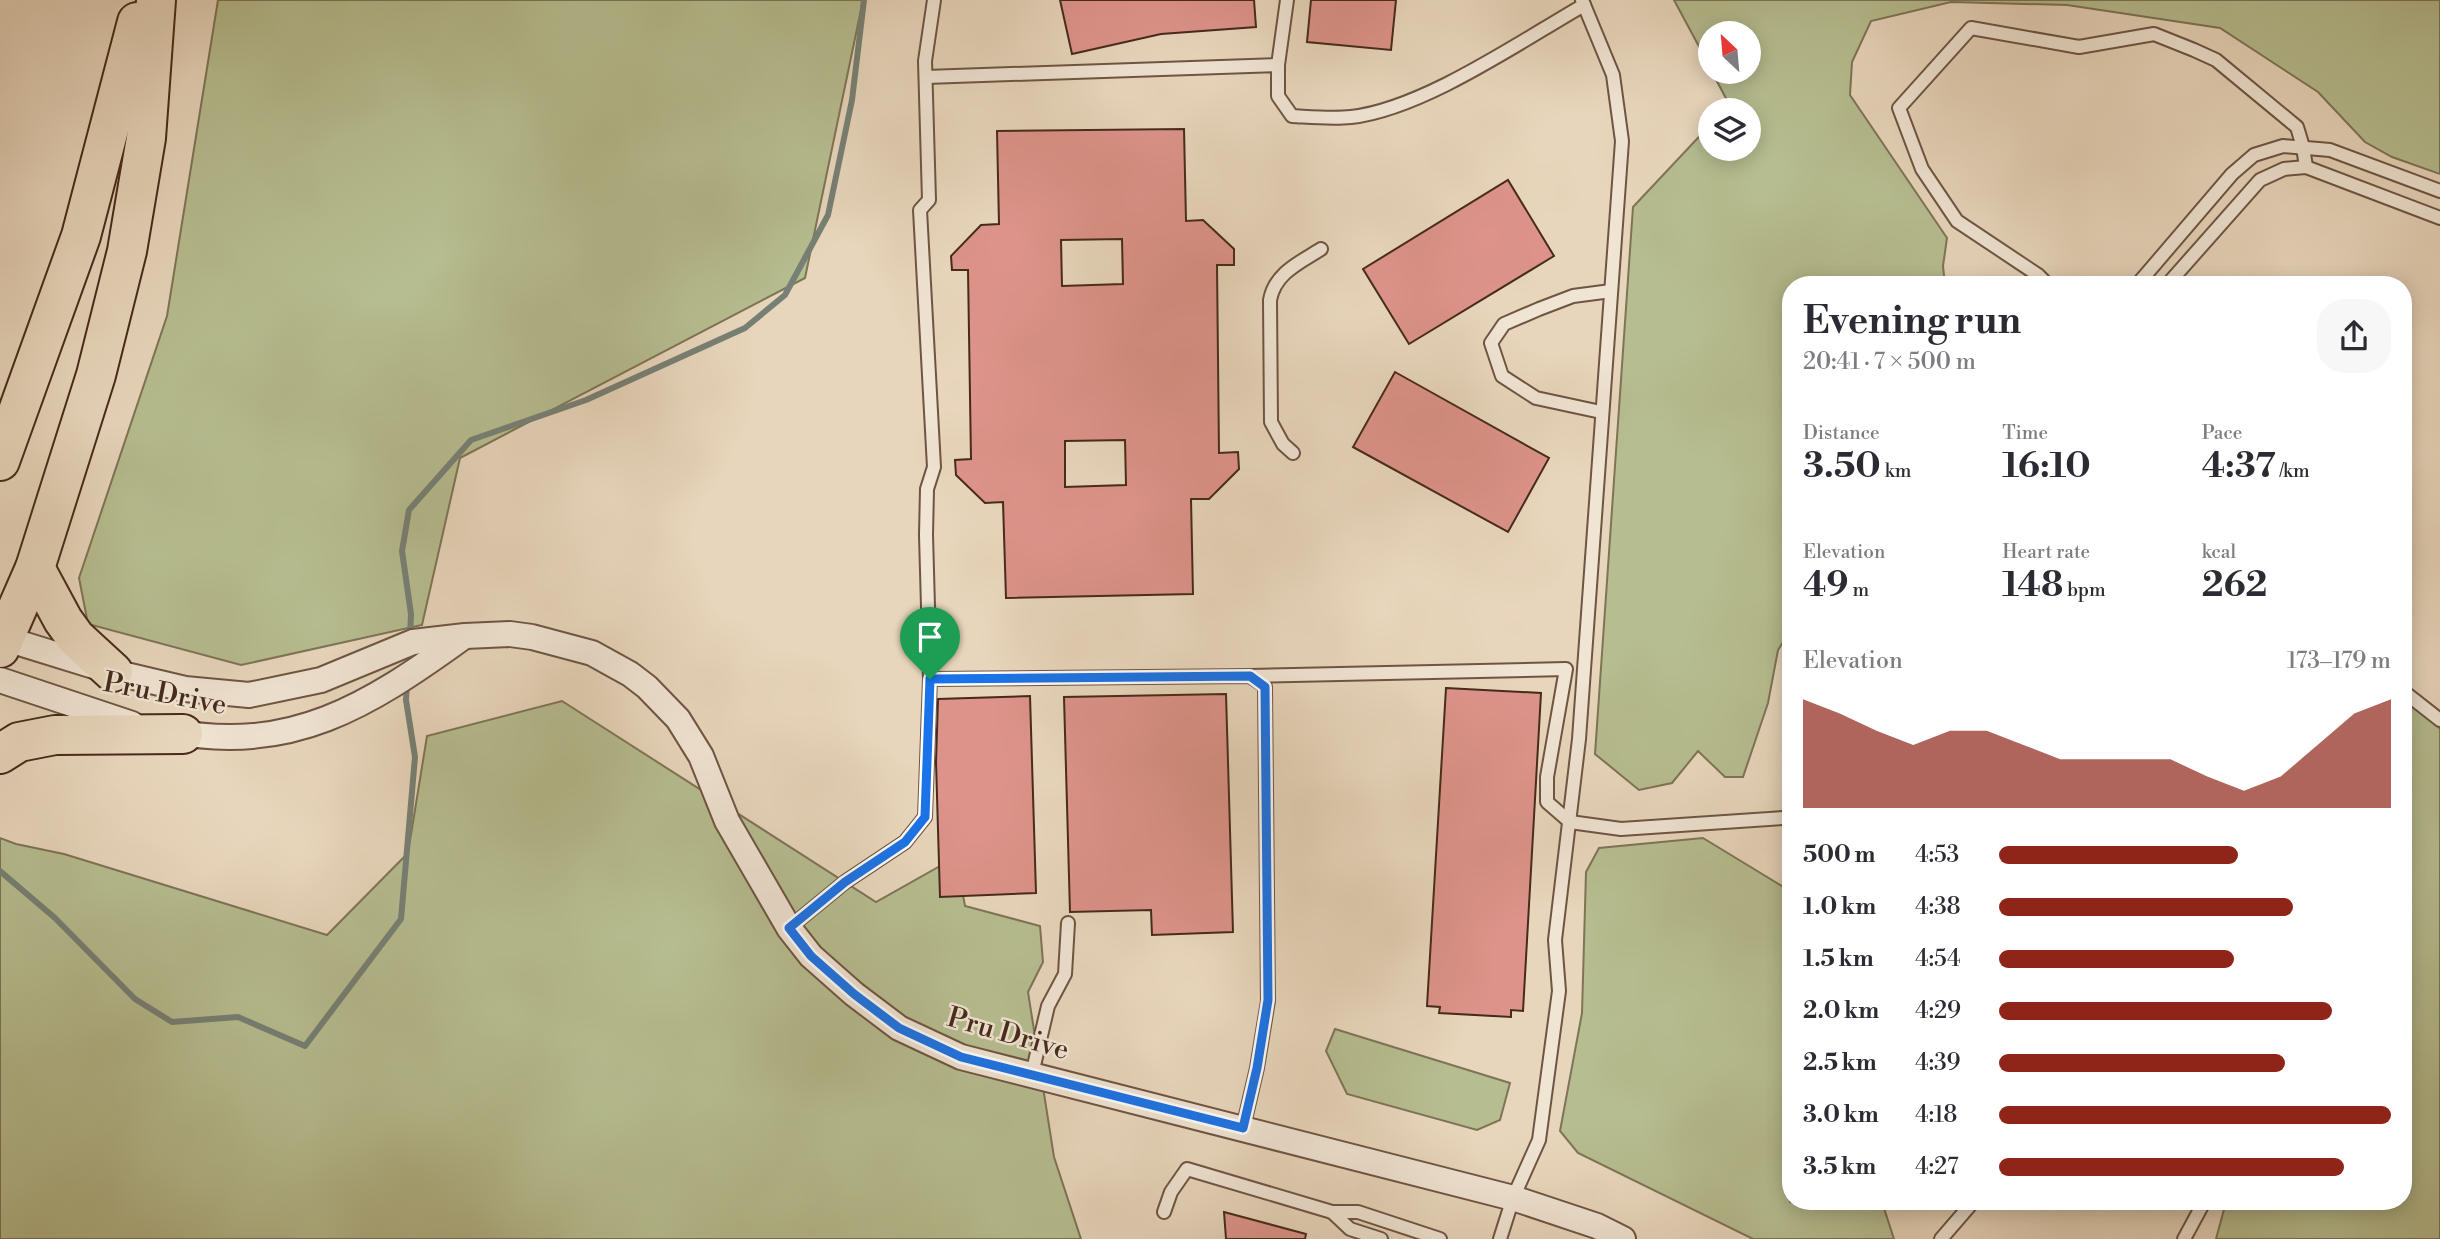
<!DOCTYPE html>
<html lang="en">
<head>
<meta charset="utf-8">
<style>
	body { margin:0; font-family:"Libre Bodoni",serif; background:#f7f7f7; color:#2b2b33; height:100vh; display:flex; flex-direction:column; font-size:26px; white-space:nowrap }
	* { box-sizing:border-box; margin:0 }
	p { font-size:23px; color:#7c7c81 }
	.icon { flex:none; width:38px; height:38px; fill:none; stroke:currentColor; stroke-width:2; stroke-linecap:round; stroke-linejoin:round }
	.map { position:relative; flex:1; overflow:hidden }
	.drawer { position:absolute; left:1782px; top:276px; width:630px; height:934px; display:flex; flex-direction:column; background:#fff; border-radius:28px; box-shadow:0 4px 18px #0003 }
	.drawer>* { flex:none }
	.needle { width:46px; rotate:334deg }
	.fabs { position:absolute; left:1698px; top:21px; display:grid; gap:14px }
	.fabs a { display:grid; place-items:center; width:63px; height:63px; border-radius:50%; background:#fff; box-shadow:0 4px 18px #0003; font-size:35px }
	.pin { position:absolute; display:grid; place-items:center; width:60px; height:60px; color:#fff; margin:-72px -30px; border-radius:50% 50% 50% 0; rotate:-45deg; box-shadow:0 0 7px #0007 }
	.pin .icon { rotate:45deg }
	.round { display:grid; place-items:center; flex:none; width:74px; height:74px; border-radius:28px; background:#f7f7f7 }
	.head { display:flex; align-items:center; justify-content:space-between; height:119px; padding:0 21px }
	h1 { font-size:38px; font-weight:800; line-height:52px }
	.metrics { display:grid; grid-template-columns:repeat(3,1fr); gap:10px; height:119px; padding:7px 21px }
	.metrics div { display:grid; align-content:center }
	.metrics b { font-size:35px; font-weight:800 }
	.metrics small { font-size:19px; font-weight:400 }
	.metrics p { font-size:19px }
	.chart { height:196px; padding:14px 21px }
	.chart p { display:flex; justify-content:space-between }
	.chart svg { width:100%; height:126px; margin-top:7px; fill:#8f2418; opacity:.7 }
	ul { padding:0 21px; list-style:none; font-size:23px }
	li { display:grid; grid-template-columns:112px 84px 1fr; align-items:center; height:52px }
	li i { height:18px; border-radius:9px; background:#8f2418 }
	.map>svg:first-child { display:block }
	.green { fill:#b6bd90; stroke:#7e7456; stroke-width:2 }
	.lines { fill:none; stroke-linecap:round; stroke-linejoin:round }
	.stream { stroke:#778075; stroke-width:6 }
	.building { fill:#dd938a; stroke:#462a1b; stroke-width:2; fill-rule:evenodd }
	.service-casing { stroke:#6e5543; stroke-width:16 }
	.minor-casing { stroke:#6e5543; stroke-width:28 }
	.primary-casing { stroke:#462a1b; stroke-width:42 }
	.service { stroke:#f0e4d3; stroke-width:12 }
	.minor { stroke:#f0e4d3; stroke-width:24 }
	.primary { stroke:#e8d6bc; stroke-width:38 }
	.route-casing { stroke:#fff; stroke-width:14 }
	.route { stroke:#1a73e8; stroke-width:9 }
	.labels { text-anchor:middle; dominant-baseline:central; stroke-width:5; stroke-linejoin:round; paint-order:stroke }
	.street-label { font-size:28px; fill:#462a1b; stroke:#f0e4d3 }
</style>
</head>
<body>
<div class="map">
<svg width="2440" height="1239" viewBox="0 0 2440 1239">
	<rect width="100%" height="100%" fill="#e8d6bc"/>
	<filter id="stains"><feTurbulence type="fractalNoise" baseFrequency=".00286" numOctaves="4"/><feColorMatrix values="0 0 0 0 .2 0 0 0 0 .09 0 0 0 0 .02 0 0 0 .5 -.17"/></filter>
	<radialGradient id="worn" r=".72"><stop offset=".6" stop-color="#630" stop-opacity="0"/><stop offset="1" stop-color="#630" stop-opacity=".3"/></radialGradient>
	<g class="green">
		<polygon points="218,0 863,0 805,278 460,458 422,625 241,665 88,624 79,578 167,316"/>
		<polygon points="1674,0 2440,0 2440,174 2392,157 2365,142 2318,92 2220,28 2067,5 1951,2 1871,21 1852,62 1850,95 1947,238 1943,266 1945,285 1790,285 1790,631 1778,650 1768,703 1743,777 1725,777 1698,751 1672,783 1639,790 1595,754 1633,207 1710,125 1710,149 1748,149 1748,110 1724,110 1729,104 1712,72 1748,72 1748,33 1710,33 1710,67"/>
		<polygon points="562,701 876,902 956,857 965,906 1040,926 1043,962 1028,992 1054,1157 1081,1239 0,1239 0,838 16,844 64,854 327,935 408,853 427,736"/>
		<polygon points="2403,705 2418,706 2440,729 2440,1239 2216,1239 2226,1202 2403,1202"/>
		<polygon points="1703,838 1790,891 1790,1202 1882,1202 1894,1239 1753,1239 1578,1153 1560,1131 1582,1013 1586,872 1599,848"/>
		<polygon points="1335,1029 1510,1083 1500,1120 1477,1130 1347,1094 1326,1051"/>
	</g>
	<g class="lines">
		<g class="stream">
			<polyline points="410,639 411,614 402,551 409,510 471,440 586,400 745,328 785,295 828,215 852,100 864,0"/>
			<polyline points="0,871 55,918 135,999 172,1022 238,1017 305,1046 401,919 415,757 406,700 407,684"/>
		</g>
	</g>
	<g class="building">
		<polygon points="1060,0 1254,0 1256,27 1161,34 1072,54"/>
		<polygon points="1311,0 1396,0 1391,50 1307,42"/>
		<path d="M1184,129L1186,221L1203,220L1234,249V265H1217L1219,453L1238,452L1239,469L1209,499H1191L1193,594L1006,598L1003,502L985,503L956,475L955,460L971,459L968,270H952L951,256L981,225L999,224L997,131ZM1122,239L1123,284L1062,286L1061,240ZM1125,440L1126,485L1065,487V441Z"/>
		<polygon points="1508,180 1554,256 1409,344 1363,269"/>
		<polygon points="1395,372 1549,458 1508,532 1353,447"/>
		<polygon points="1446,688 1541,693 1523,1011 1511,1010 1511,1017 1439,1013 1440,1007 1427,1006"/>
		<polygon points="1226,694 1233,932 1152,935 1151,910 1070,912 1064,697"/>
		<polygon points="1030,696 1036,893 940,897 936,762 938,699"/>
		<polygon points="1224,1212 1306,1234 1305,1239 1226,1239"/>
	</g>
	<g class="lines">
		<g class="service-casing">
			<g id="service">
				<polyline points="1278,65 1287,0"/>
				<path d="M926,77L1278,65V96L1292,116C1311,117 1332,119 1351,117C1423,109 1521,41 1584,5"/>
				<polyline points="2048,285 2038,275 1957,221 1922,169 1899,108 1971,28 2079,47 2154,34 2194,50 2216,60 2297,127 2303,147 2306,167"/>
				<polyline points="2137,285 2232,174 2254,155 2283,146 2330,150 2440,191"/>
				<polyline points="2167,285 2260,180 2284,169 2306,167 2440,218"/>
				<polyline points="1601,412 1536,398 1502,376 1491,343 1504,324 1539,309 1573,296 1611,291"/>
				<path d="M1293,453L1283,444L1271,422L1270,300C1275,273 1299,263 1321,249"/>
				<polyline points="1250,676 1566,669 1547,777 1547,802 1570,822 1621,829 1783,818"/>
				<polyline points="930,679 1250,676 1265,686 1268,1001 1257,1068 1243,1128"/>
				<polyline points="2403,691 2440,720"/>
				<polyline points="789,928 845,882 905,842 925,817 930,679 926,535 927,489 934,467 920,210 929,200 925,61 934,0"/>
				<polyline points="1032,1074 1048,1006 1065,974 1068,923"/>
				<polyline points="1164,1212 1171,1192 1187,1169 1332,1212"/>
				<polyline points="1381,1239 1350,1229 1332,1212 1358,1212 1440,1239"/>
				<polyline points="1500,1239 1513,1198 1539,1140 1559,991 1555,940 1579,739 1622,141 1613,75 1582,0"/>
				<polyline points="1941,1239 1973,1202"/>
				<polyline points="2184,1239 2204,1202"/>
			</g>
		</g>
		<g class="minor-casing">
			<g id="minor">
				<polyline points="0,637 113,672 185,689 249,695 321,680 413,642 465,636 510,634 532,637 592,653 630,674 647,687 678,719 701,756 727,821 789,928 811,956 854,994 899,1028 961,1057 1513,1198 1597,1226 1623,1239"/>
				<polyline points="0,680 132,724"/>
				<path d="M171,731C291,755 369,705 462,638"/>
			</g>
		</g>
		<g class="primary-casing">
			<g id="primary">
				<polyline points="0,461 81,236 137,22"/>
				<polyline points="35,568 63,620 76,638 113,672"/>
				<polyline points="0,648 35,568 96,375 127,251 146,138 156,0"/>
				<polyline points="0,754 19,742 55,735 183,734"/>
			</g>
		</g>
		<use href="#service" class="service"/>
		<use href="#minor" class="minor"/>
		<use href="#primary" class="primary"/>
	</g>
	<g class="lines">
		<g class="route-casing">
			<polygon id="route" points="1250,676 1265,687 1268,1000 1257,1068 1243,1128 961,1057 899,1028 854,994 811,956 789,928 845,882 905,842 925,817 930,679"/>
		</g>
		<use href="#route" class="route"/>
	</g>
	<g class="labels">
		<g class="street-label">
			<text transform="translate(165 694) rotate(11)">Pru Drive</text>
			<text transform="translate(1008 1034) rotate(16)">Pru Drive</text>
		</g>
	</g>
	<rect width="100%" height="100%" filter="url(#stains)"/>
	<rect width="100%" height="100%" fill="url(#worn)"/>
</svg>
<div class="fabs">
<a><svg class="needle" viewBox="-14 -14 28 28"><path d="M0-13l5 13h-10z" fill="#e53935"/><path d="M0 13l5-13h-10z" fill="#7c7c81"/></svg></a>
<a><svg class="icon" aria-label="layers" viewBox="0 0 24 24"><path d="M12 4l9 5-9 5-9-5zM3 14l9 5 9-5"/></svg></a>
</div>
<div class="pin" style="left:930px;top:679px;background:#1e9e55"><svg class="icon" aria-label="arrive" viewBox="0 0 24 24"><path d="M6 21V4h12l-3 4 3 4H6"/></svg></div>
<section class="drawer">
<div class="head"><div><h1>Evening run</h1><p>20:41 · 7 × 500 m</p></div><a class="round"><svg class="icon" aria-label="share" viewBox="0 0 24 24"><path d="M12 15V3M7 8l5-5 5 5M5 13v7h14v-7"/></svg></a></div>
<div class="metrics">
<div><p>Distance</p><b>3.50<small> km</small></b></div>
<div><p>Time</p><b>16:10</b></div>
<div><p>Pace</p><b>4:37<small> /km</small></b></div>
</div>
<div class="metrics">
<div><p>Elevation</p><b>49<small> m</small></b></div>
<div><p>Heart rate</p><b>148<small> bpm</small></b></div>
<div><p>kcal</p><b>262</b></div>
</div>
<div class="chart"><p><span>Elevation</span>173–179 m</p>
<svg viewBox="0 0 160 44" preserveAspectRatio="none"><path d="M0 44V6L10 11L20 17L30 22L40 17L50 17L60 22L70 27L80 27L90 27L100 27L110 33L120 38L130 33L140 22L150 11L160 6V44z"/></svg>
</div>
<ul>
<li><b>500 m</b>4:53<i style="width:61%"></i></li>
<li><b>1.0 km</b>4:38<i style="width:75%"></i></li>
<li><b>1.5 km</b>4:54<i style="width:60%"></i></li>
<li><b>2.0 km</b>4:29<i style="width:85%"></i></li>
<li><b>2.5 km</b>4:39<i style="width:73%"></i></li>
<li><b>3.0 km</b>4:18<i style="width:100%"></i></li>
<li><b>3.5 km</b>4:27<i style="width:88%"></i></li>
</ul>
</section>
</div>
</body>
</html>
